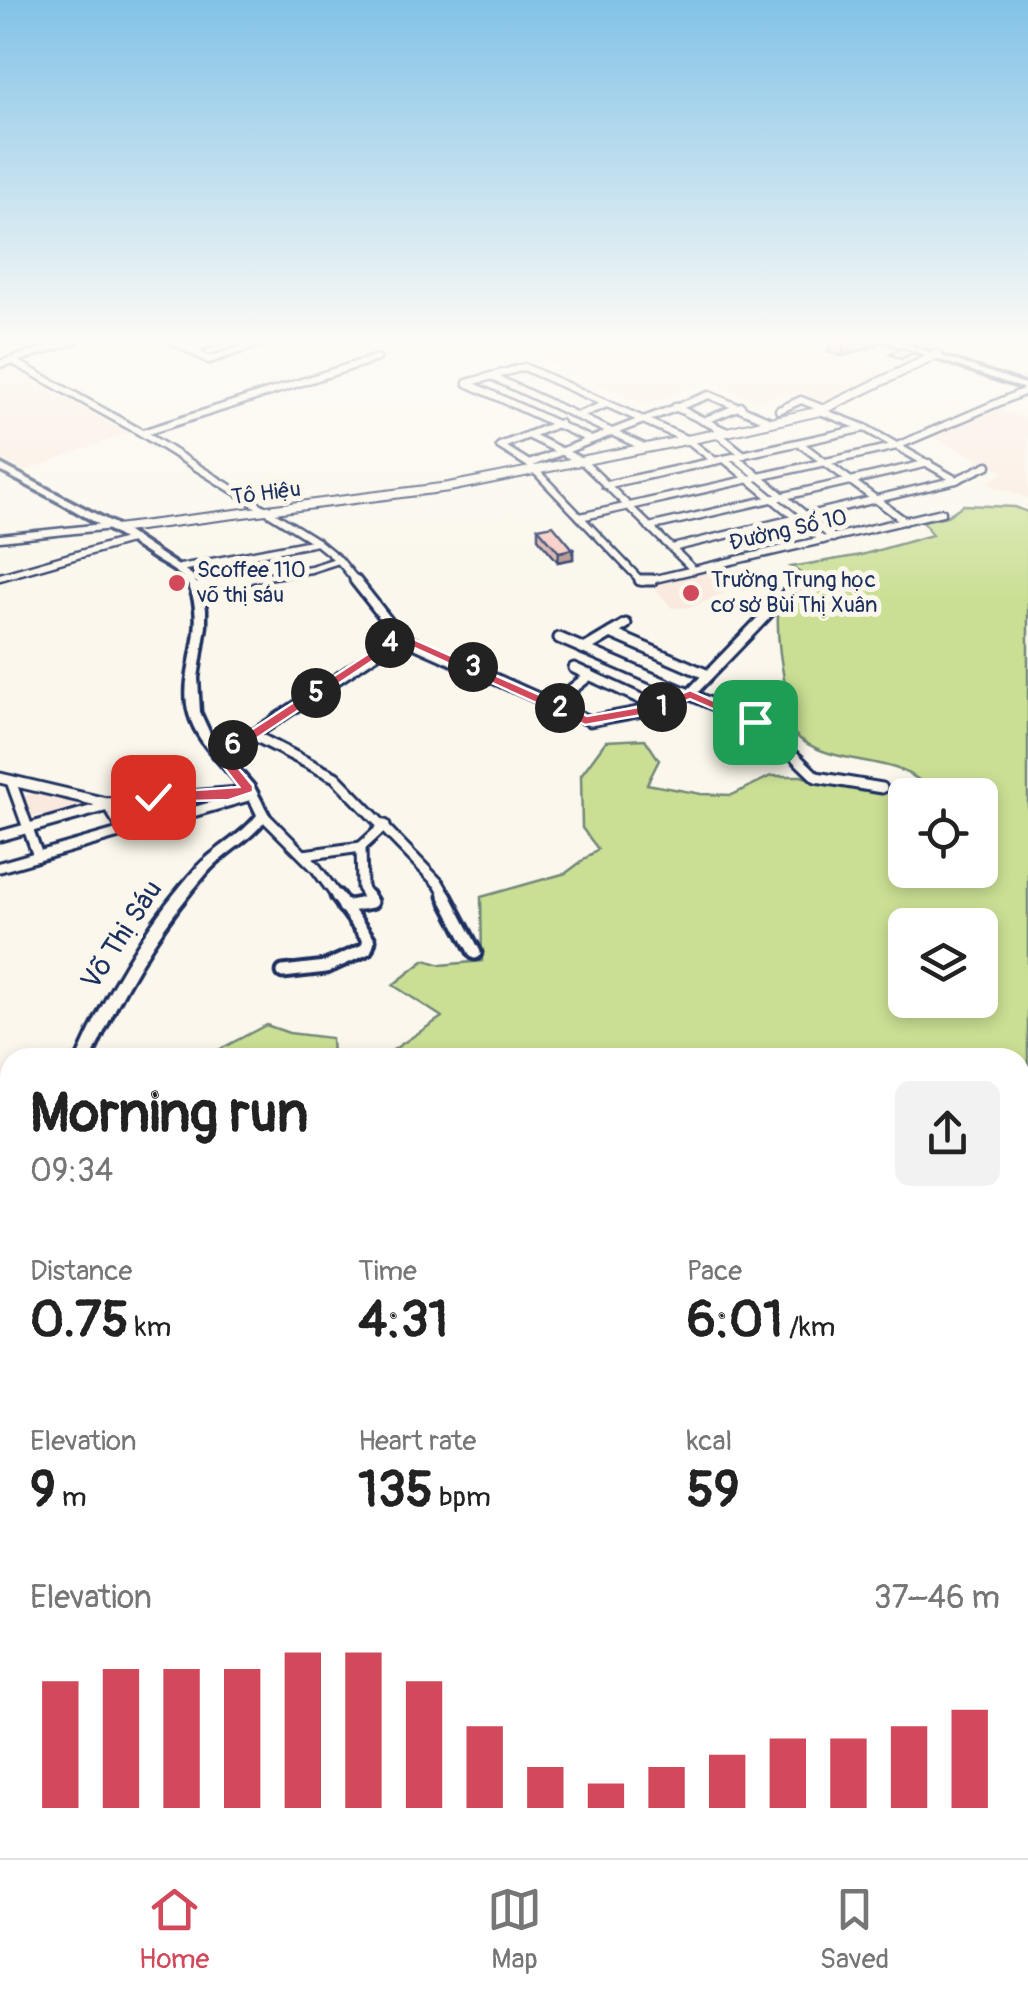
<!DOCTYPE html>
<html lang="en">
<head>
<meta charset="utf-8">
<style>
	body { margin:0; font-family:Pangolin,sans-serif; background:#f2f2f2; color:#222; height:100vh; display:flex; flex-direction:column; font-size:38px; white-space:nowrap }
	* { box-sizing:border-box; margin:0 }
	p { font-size:32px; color:#767676 }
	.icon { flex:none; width:55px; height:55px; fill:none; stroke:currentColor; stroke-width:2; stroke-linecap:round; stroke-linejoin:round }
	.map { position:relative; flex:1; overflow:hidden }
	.panel { position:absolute; left:0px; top:1048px; width:1030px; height:812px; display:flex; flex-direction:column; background:#fff; border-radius:30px 30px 0 0; box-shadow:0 5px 15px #0003 }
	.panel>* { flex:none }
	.buttons { position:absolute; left:888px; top:778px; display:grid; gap:20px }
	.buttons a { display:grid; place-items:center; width:110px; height:110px; border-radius:15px; background:#fff; box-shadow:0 5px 15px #0003; font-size:50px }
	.pin { position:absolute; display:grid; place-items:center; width:85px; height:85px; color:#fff; margin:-42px; border-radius:20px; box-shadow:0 5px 15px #0006 }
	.km { position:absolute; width:50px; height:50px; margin:-25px; border-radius:50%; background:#222; color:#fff; font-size:28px; line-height:50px; text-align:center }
	.round { display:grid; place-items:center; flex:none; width:105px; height:105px; border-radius:15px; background:#f2f2f2 }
	.summary { display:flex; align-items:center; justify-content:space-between; height:170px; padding:0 30px }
	h1 { font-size:55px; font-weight:800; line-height:75px }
	.stats { display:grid; grid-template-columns:repeat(3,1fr); gap:15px; height:170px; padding:10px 30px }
	.stats div { display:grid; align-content:center }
	.stats b { font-size:50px; font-weight:800 }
	.stats small { font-size:28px; font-weight:400 }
	.stats p { font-size:28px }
	.chart { height:280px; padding:20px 30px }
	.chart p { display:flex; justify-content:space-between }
	.chart svg { width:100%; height:180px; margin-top:10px; stroke:#d1495b; stroke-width:6 }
	.menu { display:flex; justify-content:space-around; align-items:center; height:140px; border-top:2px solid #e0e0e0; background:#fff; font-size:28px; color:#767676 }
	.menu a { display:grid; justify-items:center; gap:5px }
	.menu .selected { color:#d1495b }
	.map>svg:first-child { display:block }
	.built { fill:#fae9de }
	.green { fill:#cadf94; stroke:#728779; stroke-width:2.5; fill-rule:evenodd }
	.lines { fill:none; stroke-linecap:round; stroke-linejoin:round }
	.minor-far3-casing { stroke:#1b2f5e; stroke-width:11 }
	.minor-far2-casing { stroke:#1b2f5e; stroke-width:15 }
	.minor-far1-casing { stroke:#1b2f5e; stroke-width:19 }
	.minor-casing { stroke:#1b2f5e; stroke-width:22 }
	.tertiary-casing { stroke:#1b2f5e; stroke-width:12 }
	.secondary-casing { stroke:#1b2f5e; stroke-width:7 }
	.minor-far3 { stroke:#fbf7ec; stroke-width:6 }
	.minor-far2 { stroke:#fbf7ec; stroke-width:9 }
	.minor-far1 { stroke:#fbf7ec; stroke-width:11 }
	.minor { stroke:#fbf7ec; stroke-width:15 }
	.tertiary { stroke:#fbf7ec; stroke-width:8 }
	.secondary { fill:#fbf7ec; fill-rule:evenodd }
	.wall { fill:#d4aba4; stroke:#1b2f5e; stroke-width:2.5 }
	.shaded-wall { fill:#ad8b86; stroke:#1b2f5e; stroke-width:2.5 }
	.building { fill:#f7c7bf; stroke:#1b2f5e; stroke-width:2.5 }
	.route { fill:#d1495b; stroke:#fff; stroke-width:2.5 }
	.poi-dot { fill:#d1495b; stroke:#fbf7ec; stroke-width:4 }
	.labels { text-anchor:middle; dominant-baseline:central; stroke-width:10; stroke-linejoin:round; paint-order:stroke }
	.far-street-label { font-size:22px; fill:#1b2f5e; stroke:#fbf7ec }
	.far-poi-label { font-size:22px; fill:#1b2f5e; stroke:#fbf7ec; text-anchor:start }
	.street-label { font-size:28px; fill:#1b2f5e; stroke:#fbf7ec }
</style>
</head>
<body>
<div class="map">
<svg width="1028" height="1858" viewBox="0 0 1028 1858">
	<rect width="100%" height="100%" fill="#fbf7ec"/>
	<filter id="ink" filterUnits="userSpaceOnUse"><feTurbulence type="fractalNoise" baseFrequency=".01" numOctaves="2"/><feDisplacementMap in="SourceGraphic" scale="20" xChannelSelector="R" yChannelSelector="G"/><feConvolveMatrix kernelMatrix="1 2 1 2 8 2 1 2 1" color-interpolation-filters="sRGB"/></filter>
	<g filter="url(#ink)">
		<g class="built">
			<polygon points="492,340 852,340 829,351 886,371 817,405 783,392 760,402 706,381 647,405"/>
			<polygon points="0,366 8,366 128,433 25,471 0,458"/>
			<polygon points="999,409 1028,420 1028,498 986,483 1005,472 930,436"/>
			<polygon points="728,565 745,584 692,607 672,608 649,582"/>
			<polygon points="44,791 84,801 88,804 44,819 42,815 32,816 24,796"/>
		</g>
		<g class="green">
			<path d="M963,505L1015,507L1028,512V1122L1020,1120V1058H381L442,1017L393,985L425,960L441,965L482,961L481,897L566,873L598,849L582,828L581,775L606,741L645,739L659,760L647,784L701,794L732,795L771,776H801L827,784L933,794C900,749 834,772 793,733C788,691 776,654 778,612L821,586L791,567L861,555L932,535L923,521L947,516ZM905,795H980V870H905ZM905,925H980V1000H905Z"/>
			<polygon points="266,1025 289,1033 331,1038 332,1057 205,1057"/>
		</g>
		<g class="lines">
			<g class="minor-far3-casing">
				<g id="minor-far3">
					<polyline points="171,340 209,360 269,340"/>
					<polyline points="191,350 222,340"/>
					<polyline points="11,360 142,433 317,542 339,560 357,582"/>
					<polyline points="0,364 77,340"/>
					<polyline points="491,376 646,448"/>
					<polyline points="675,407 727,432"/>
					<polyline points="779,410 801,400 824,409"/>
					<polyline points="820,411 865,428 956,480"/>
					<polyline points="576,416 607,404"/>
					<polyline points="703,421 741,406"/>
					<polyline points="142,433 377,358"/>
					<polyline points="718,434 744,455"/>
					<polyline points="528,435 583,462 694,570"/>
					<polyline points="589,439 467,383 524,367 688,440 715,461"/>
					<polyline points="799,443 905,521"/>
					<polyline points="500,446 529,464 642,582 942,512"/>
					<polyline points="500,446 560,423"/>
					<polyline points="735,457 833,538"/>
					<polyline points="724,459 823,540"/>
					<polyline points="529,464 709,395 773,422"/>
					<polyline points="605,485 865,428"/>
					<polyline points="580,517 897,446 1028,390"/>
					<polyline points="649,527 929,463"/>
					<polyline points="0,538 112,526"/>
					<polyline points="672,548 956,480 988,465"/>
					<polyline points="180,568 317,542"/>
					<polyline points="0,577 133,539"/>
					<polyline points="231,582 311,569 339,560"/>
				</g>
			</g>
			<g class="minor-far2-casing">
				<g id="minor-far2">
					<polyline points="355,580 400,637 590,721 659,708 690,694 800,580"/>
					<polyline points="640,580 652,580"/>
					<polyline points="196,588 247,580"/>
					<polyline points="611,633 708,675"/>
					<polyline points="400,637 253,735 335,777 439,884 447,898"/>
					<polyline points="559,638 763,726 816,777 882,788"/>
					<polyline points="584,649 626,624"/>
					<polyline points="574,668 658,707"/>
					<polyline points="553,704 590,675"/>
					<polyline points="219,752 253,735"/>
					<polyline points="0,778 106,803 238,792"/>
					<polyline points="11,781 38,856"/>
					<polyline points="106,803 124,831"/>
					<polyline points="263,815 316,868 338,898"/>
					<polyline points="0,836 108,806"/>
					<polyline points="304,855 361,847"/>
					<polyline points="0,867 252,795"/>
					<polyline points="369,898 362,888 361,847 385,825"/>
				</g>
			</g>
			<g class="minor-far1-casing">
				<g id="minor-far1">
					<polyline points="445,896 475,953"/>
					<polyline points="344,907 371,902 367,896"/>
					<polyline points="283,972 326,967 366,949 369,940 337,896"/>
				</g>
			</g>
			<g class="minor-casing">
				<g id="minor">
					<polyline points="787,1850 790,1858 816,1850"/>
					<polyline points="917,1850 933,1858"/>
					<polyline points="540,1858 565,1850"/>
				</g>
			</g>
			<g class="tertiary-casing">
				<polyline id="tertiary" points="116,529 449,487 727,432 820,411 938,354"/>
			</g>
			<g class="secondary-casing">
				<g id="secondary">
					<polygon points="881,340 893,340 1028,385 1028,390"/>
					<path d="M0,464L115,524L192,575L202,593L206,609V626L198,678L200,712L212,738L253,785L269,815C253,840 226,851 207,873C159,928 121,991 92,1058H77C108,989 147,922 198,866C216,847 241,836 257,815C242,777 200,754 189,714C179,679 200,643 195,608C194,599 191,587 184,579C177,571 162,564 153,558C104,525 52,498 0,471Z"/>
					<polygon points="10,1210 10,1234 6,1242 0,1244 0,1220 4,1212"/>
					<polygon points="0,1559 10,1564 10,1586 0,1581"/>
					<rect x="1020" y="1738" width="8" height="22"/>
				</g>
			</g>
			<use href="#minor-far3" class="minor-far3"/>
			<use href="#minor-far2" class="minor-far2"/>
			<use href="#minor-far1" class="minor-far1"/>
			<use href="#minor" class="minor"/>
			<use href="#tertiary" class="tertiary"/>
			<use href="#secondary" class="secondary"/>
		</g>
		<g class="wall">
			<polygon points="830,340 877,340 876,346 842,356 828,351"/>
			<polygon points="538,528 573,549 573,559 558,562 538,538"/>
		</g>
		<g class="shaded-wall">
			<polygon points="845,340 877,340 876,346 842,356"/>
			<polygon points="573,549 573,559 558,562 559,552"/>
		</g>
		<g class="building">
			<polygon points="902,348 915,352 901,359 889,354"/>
			<polygon points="553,525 573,549 559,552 538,528"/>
		</g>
	</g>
	<linearGradient id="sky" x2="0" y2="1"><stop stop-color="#82c2e7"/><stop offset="0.57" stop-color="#fdfbf6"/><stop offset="1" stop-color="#fdfbf6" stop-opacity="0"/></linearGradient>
	<rect width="1028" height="600" fill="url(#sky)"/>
	<polygon class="route" points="400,633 587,716 656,704 690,690 762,722 750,725 690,699 659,712 585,725 401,642 257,738 227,754 253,786 253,792 229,800 153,802 146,797 153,793 239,787 212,752 214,749 248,732"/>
	<g class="poi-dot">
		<circle cx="177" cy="583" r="10"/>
		<circle cx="691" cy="593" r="10"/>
	</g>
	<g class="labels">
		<g class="far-street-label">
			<text transform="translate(266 493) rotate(-7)">Tô Hiệu</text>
			<text transform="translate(788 530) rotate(-13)">Đường Số 10</text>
		</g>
		<g class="far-poi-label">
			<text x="197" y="570">Scoffee 110<tspan x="197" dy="25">võ thị sáu</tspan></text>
			<text x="711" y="580">Trường Trung học<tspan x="711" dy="25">cơ sở Bùi Thị Xuân</tspan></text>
		</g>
		<g class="street-label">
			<text transform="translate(122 935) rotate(-57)">Võ Thị Sáu</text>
		</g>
	</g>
</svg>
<div class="buttons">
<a><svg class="icon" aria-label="locate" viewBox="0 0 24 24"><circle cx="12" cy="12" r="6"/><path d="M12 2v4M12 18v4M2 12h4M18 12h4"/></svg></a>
<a><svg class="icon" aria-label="layers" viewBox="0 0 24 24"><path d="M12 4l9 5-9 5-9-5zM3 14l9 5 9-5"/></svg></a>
</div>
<div class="pin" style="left:755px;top:722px;background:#1e9e55"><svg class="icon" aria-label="arrive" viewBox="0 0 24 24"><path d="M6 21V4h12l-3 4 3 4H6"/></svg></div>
<div class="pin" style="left:153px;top:797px;background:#d93025"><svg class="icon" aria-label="check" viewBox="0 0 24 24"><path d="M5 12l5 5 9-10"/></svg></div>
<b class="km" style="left:662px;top:707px">1</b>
<b class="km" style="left:560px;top:708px">2</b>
<b class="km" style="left:473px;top:667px">3</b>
<b class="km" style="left:390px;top:643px">4</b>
<b class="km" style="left:316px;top:693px">5</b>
<b class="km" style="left:233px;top:745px">6</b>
<section class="panel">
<div class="summary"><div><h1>Morning run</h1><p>09:34</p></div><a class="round"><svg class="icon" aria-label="share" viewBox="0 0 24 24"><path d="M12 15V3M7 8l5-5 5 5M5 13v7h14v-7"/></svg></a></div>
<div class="stats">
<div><p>Distance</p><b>0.75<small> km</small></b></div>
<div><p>Time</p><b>4:31</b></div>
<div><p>Pace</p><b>6:01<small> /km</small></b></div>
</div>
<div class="stats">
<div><p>Elevation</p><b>9<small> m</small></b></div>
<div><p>Heart rate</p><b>135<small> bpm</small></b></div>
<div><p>kcal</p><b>59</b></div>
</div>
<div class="chart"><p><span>Elevation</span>37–46 m</p>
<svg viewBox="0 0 160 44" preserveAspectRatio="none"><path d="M5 44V13M15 44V10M25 44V10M35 44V10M45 44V6M55 44V6M65 44V13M75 44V24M85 44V34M95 44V38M105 44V34M115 44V31M125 44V27M135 44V27M145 44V24M155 44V20"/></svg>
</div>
</section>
</div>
<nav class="menu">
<a class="selected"><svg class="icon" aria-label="home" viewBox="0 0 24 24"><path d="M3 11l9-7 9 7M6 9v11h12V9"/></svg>Home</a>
<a><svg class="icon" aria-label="map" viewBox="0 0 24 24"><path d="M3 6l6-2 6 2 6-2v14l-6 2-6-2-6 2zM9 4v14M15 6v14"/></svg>Map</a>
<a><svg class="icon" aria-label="saved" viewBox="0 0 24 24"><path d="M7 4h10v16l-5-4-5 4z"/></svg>Saved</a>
</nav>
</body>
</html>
